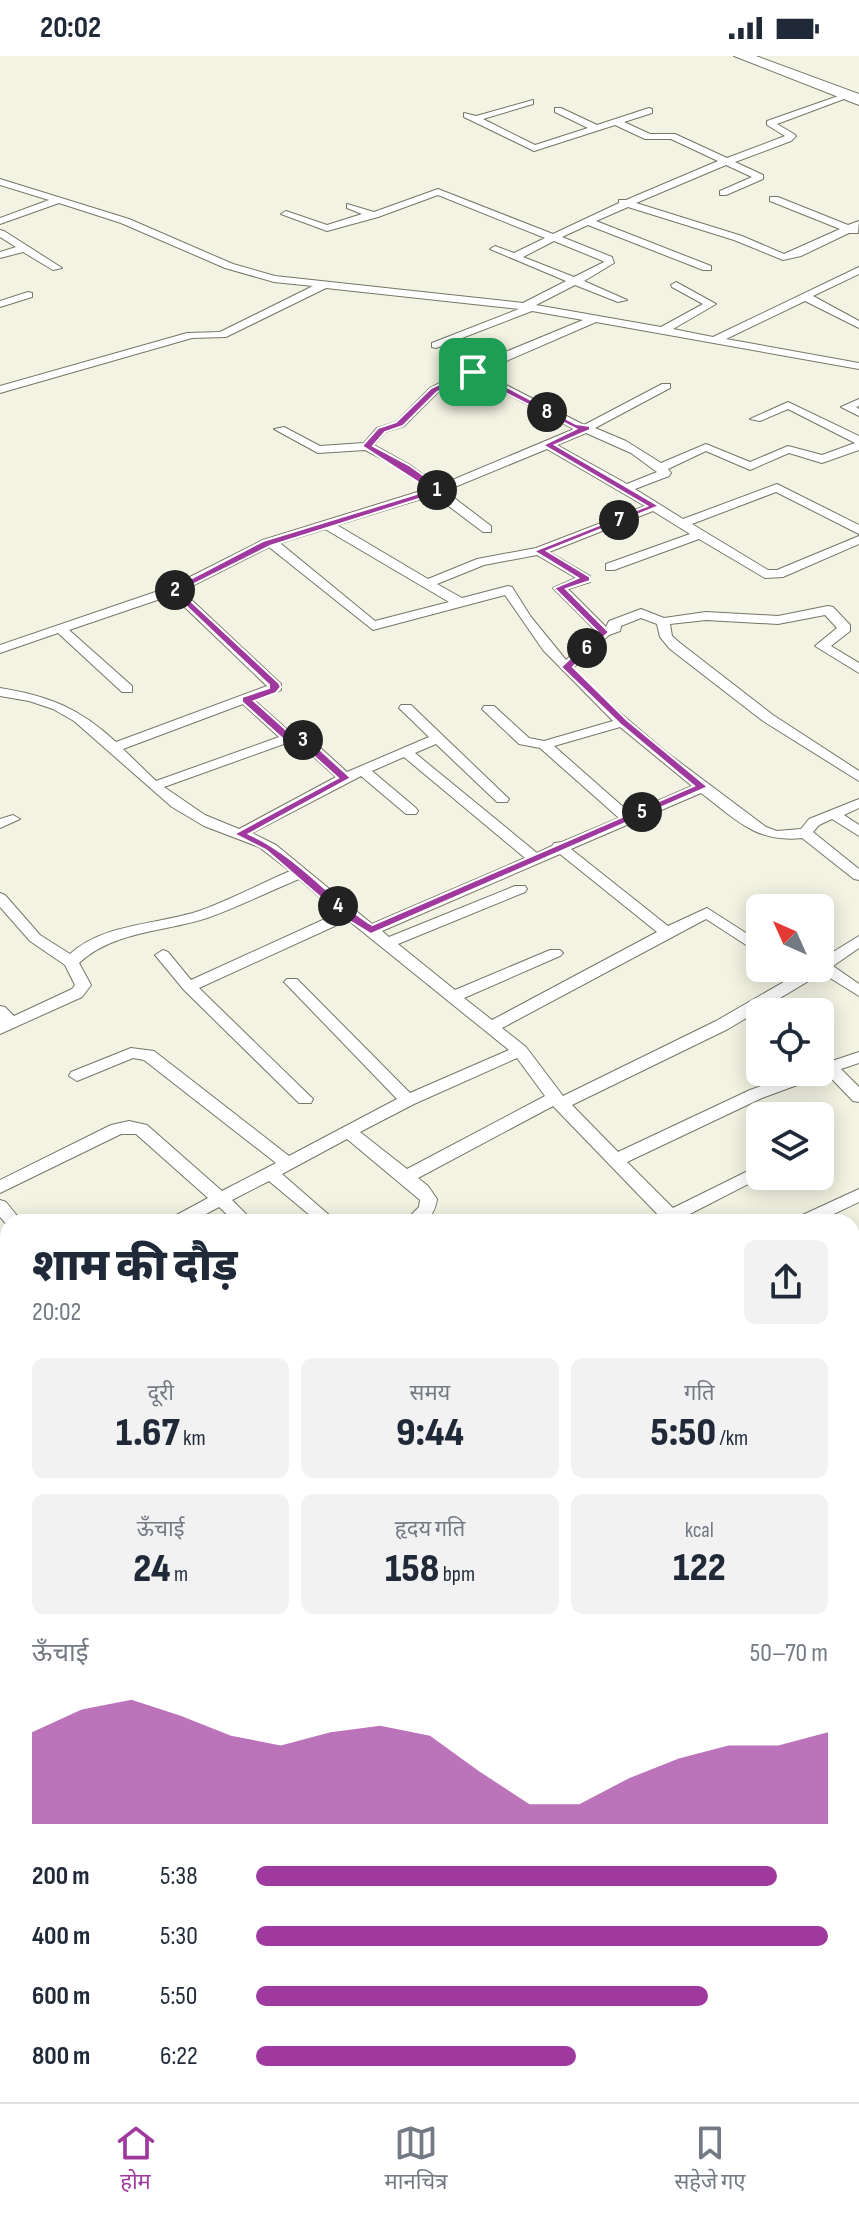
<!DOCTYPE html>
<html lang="hi">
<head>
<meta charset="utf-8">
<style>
	body { margin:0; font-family:"Sofia Sans Condensed","Noto Sans Devanagari",sans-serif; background:#f2f2f3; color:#1f2937; height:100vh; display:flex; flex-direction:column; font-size:30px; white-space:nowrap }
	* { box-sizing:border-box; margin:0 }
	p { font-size:26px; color:#747a83 }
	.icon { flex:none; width:44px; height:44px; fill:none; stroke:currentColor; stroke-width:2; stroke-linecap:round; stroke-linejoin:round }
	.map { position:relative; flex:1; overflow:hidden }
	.panel { position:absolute; left:0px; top:1158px; width:860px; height:888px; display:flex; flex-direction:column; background:#fff; border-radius:24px 24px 0 0; box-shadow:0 4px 20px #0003 }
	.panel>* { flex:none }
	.needle { width:52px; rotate:315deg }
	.tools { position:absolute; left:746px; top:838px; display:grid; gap:16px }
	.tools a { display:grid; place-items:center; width:88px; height:88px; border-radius:12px; background:#fff; box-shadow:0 4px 20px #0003; font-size:40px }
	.pin { position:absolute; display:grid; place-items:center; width:68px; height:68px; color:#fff; margin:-34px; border-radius:16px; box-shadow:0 4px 12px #0006 }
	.km { position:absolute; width:40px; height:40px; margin:-20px; border-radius:50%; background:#222; color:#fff; font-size:22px; line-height:40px; text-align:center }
	.round { display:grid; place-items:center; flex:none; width:84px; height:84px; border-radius:12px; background:#f2f2f3 }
	.headline { display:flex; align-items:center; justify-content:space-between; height:136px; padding:0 32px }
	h1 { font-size:44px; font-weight:800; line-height:60px }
	.stats { display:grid; grid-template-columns:repeat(3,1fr); gap:12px; height:136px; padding:8px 32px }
	.stats div { display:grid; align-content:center; border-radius:12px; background:#f2f2f3; text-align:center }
	.stats b { font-size:40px; font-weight:800 }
	.stats small { font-size:22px; font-weight:400 }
	.stats p { font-size:22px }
	.chart { height:224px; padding:16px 32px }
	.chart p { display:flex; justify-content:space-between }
	.chart svg { width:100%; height:144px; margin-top:8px; fill:#9f399e; opacity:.7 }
	ul { padding:0 32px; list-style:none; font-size:26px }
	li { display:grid; grid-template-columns:128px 96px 1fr; align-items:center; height:60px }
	li i { height:20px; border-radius:10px; background:#9f399e }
	.status { display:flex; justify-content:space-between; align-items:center; height:56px; padding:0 40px; background:#fff; direction:ltr }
	.status svg { height:22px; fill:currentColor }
	.menu { display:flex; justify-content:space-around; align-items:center; height:112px; border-top:2px solid #e0e1e3; background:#fff; font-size:22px; color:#747a83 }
	.menu a { display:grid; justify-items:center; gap:4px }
	.menu .active { color:#9f399e }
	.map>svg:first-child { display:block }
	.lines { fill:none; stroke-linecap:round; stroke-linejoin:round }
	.minor-casing { stroke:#767668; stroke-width:2 }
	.tertiary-casing { stroke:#767668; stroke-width:2 }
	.trunk-casing { stroke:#767668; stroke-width:2 }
	.minor { fill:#fff; fill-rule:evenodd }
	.tertiary { fill:#fff; fill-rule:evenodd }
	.trunk { fill:#fff; fill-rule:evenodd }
	.route { fill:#9f399e; stroke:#fff; stroke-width:2; fill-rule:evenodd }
</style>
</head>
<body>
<div class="status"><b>20:02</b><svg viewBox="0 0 49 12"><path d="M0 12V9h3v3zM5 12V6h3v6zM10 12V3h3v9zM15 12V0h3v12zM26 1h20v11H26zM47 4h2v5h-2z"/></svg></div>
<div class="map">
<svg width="859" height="2046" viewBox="0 0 859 2046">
	<rect width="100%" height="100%" fill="#f3f3e3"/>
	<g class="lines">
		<g class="minor-casing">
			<g id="minor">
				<path d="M844,38L852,40L777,68L794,78L796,80L791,85L735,106L763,119V123L726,139H720V135L752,121L726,109L636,147L742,180L784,198L840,173L770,145V141H778L848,169L859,165L858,177H849L801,200L783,204L734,184L628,151L596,165L711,210V214H703L588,169L562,181L612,201L614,207L584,225L627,244L618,246L575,229L536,249L661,271L703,248L672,231L671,229L676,226L716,248L673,273L713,281L859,211V218L813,240L859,265V272L805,245L726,283L859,307V313L596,266L481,316L584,369L662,328H670V332L595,372L626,385L661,407L706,388L750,406L788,390L822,399L855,387L788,353L760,365L750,363L788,346L859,380V394L822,407L789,397L750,414L706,395L668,413L671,417L669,420L635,433L683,463L777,428L859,469V478L776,436L692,468L768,514H777L859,480V488L783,521L765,522L699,483L614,514H606V508L690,478L653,455L549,496L590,520V526L568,533L606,571L609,565L641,553L664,562L706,556L778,560L828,550L833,551L850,569V575L831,590L859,607V617L815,590L837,572L825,559L778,568L706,564L670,568L672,580L680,587L773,659L859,715V725L763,665L670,593L660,581L657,568L641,562L621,570L620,575L609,579L573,612L606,645L666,696L766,771L777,775L801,773L809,763L859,743V752L844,759L859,769V780L832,763L819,769L813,776L859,813V824L854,823L802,782C755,787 736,763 701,737L571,793L668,870L707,852L760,886V898L706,863L502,972L526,991L563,1040L716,965L808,912H820V904L859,880V892L833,910L859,928V940L822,917L728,973L572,1049L618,1096L750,1034L800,1016H820V997L832,1005L859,996V1007L841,1013L859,1031V1046L853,1045L827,1018L762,1042L627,1106L673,1152L760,1109V1120H764L682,1162L684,1166L664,1165L553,1050L418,1122L428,1130L437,1143C434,1164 423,1166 404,1166L419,1151L420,1144L347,1083L282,1118L337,1166H318L269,1125L232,1144L254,1166H235L219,1151L191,1166H169L171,1162L208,1142L136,1078H121L0,1137V1124L111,1069L129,1065L147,1069L222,1135L276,1107L144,1004L133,1002L77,1025L69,1020L71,1016L131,992L154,995L289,1100L397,1043L287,929L284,926L287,923H297L410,1037L509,994L348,864L199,932L313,1043L311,1047H299L184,934L155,899L163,894L168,896L191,924L338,857L299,823C268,836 238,851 207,862C164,876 113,875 79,907L91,929L82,941L0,978V950L5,951L14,960L72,933L75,929L65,909L30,885L0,851V837L5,839L40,879L70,898C104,867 157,869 199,855C230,844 260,828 290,815L259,791L204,770L172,751L74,665L53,653L29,645L0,640V632C49,640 79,652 116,686L267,630L172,539L69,574L132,630V636H122L58,577L0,597V589L170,531L263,484L427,433L402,413L365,394L318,397L274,373L284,371L320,390L364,387L377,372L396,366L430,332L486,304L583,264L532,255L436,292L432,291V287L519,253L326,232L226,281L192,282L0,337V330L187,277L220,276L313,230L274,226L225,212L121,167L59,147L0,168V162L49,144L0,129V123L129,163L233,208L275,220L523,247L566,225L490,193L495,190L514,197L545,182L438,139L378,161L327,175L281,158L286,155L327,169L362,158L347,152V148L374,156L438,133L553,178L619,147V144H626L718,105L671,83H645L615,69L534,95L464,61V57L476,60L533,44V48L483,63L535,89L588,72L555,56V52H561L597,69L649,52L652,53V57L624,66L650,78H675L727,102L785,80L767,69V65ZM554,185L603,205L604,206L574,221L523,201ZM473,320L574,373L438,430L410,409L374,389L385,376L404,370L438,336ZM586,377L631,397L657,416L627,428L557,389ZM547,393L645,450L536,492L477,503L428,523L337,469L434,439L483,476H491V470L445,435ZM325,473L449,546L375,565L280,487ZM269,491L373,574L505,539L543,594L613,665L544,685L529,682L494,650H484L482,653L519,688L540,692L619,762L562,786L554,787L552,790L537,797L415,697L436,688L497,746H507L509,743L411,649H401L399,652L429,681L347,716L305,678L291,677L254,644L281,634V628L182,535ZM537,499L576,522L553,532L597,576L566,604L531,561L512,531L508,530L462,542L437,528L484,509ZM243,648L279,681L156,725L123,693ZM620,671L692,730L630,757L554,690ZM295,684L336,721L239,773L205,759L164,731ZM404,701L525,802L372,868L276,789L252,777L361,720L406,758H416L418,755L416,752L372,715ZM560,798L657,876L492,964L464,942L560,900L563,897L560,894H550L455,934L398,888L525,836L527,833L525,830H515L389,881L382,875ZM517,1002L545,1040L407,1113L360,1076L414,1048Z"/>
				<polygon points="0,174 4,175 62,212 53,214 23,196 0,202 0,196 16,191 0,181"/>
				<polygon points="28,236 32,237 32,241 0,251 0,245"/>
				<polygon points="859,343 859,350 856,351 859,353 859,360 841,351"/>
				<polygon points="13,759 20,763 0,772 0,763"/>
				<polygon points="859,1133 859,1146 817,1166 794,1166 796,1162"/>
				<polygon points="0,1144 6,1146 22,1166 8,1166 8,1170 0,1161"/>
				<polygon points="0,1266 8,1271 8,1293 0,1288"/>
				<polygon points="852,1313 859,1316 859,1333 852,1330"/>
				<polygon points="8,1325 8,1339 0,1342 0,1328"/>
				<polygon points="852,1460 859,1463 859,1482 852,1479"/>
				<polygon points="0,1475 8,1479 8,1502 0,1498"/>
				<polygon points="8,1676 8,1697 0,1700 0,1679"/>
				<polygon points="859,1755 859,1773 852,1775 852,1757"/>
				<polygon points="0,1822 8,1826 8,1857 0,1853"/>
				<polygon points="859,1886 859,1906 852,1908 852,1888"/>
				<polygon points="852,1949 859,1952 859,1984 852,1981"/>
				<polygon points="8,1991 8,2015 0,2018 0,1994"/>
				<polygon points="128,2038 153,2038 157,2046 131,2046"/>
				<polygon points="460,2038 483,2038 487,2046 463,2046"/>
				<polygon points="660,2038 683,2038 687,2046 663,2046"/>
			</g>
		</g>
		<g class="tertiary-casing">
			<g id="tertiary">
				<polygon points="859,1566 859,1612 852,1614 852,1568"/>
				<polygon points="348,2038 382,2038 379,2046 345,2046"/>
			</g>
		</g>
		<g class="trunk-casing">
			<polygon id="trunk" points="734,0 756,0 859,38 859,49"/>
		</g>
		<use href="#minor" class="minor"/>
		<use href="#tertiary" class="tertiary"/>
		<use href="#trunk" class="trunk"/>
	</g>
	<path class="route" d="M473,313L576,368L590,370V374L555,389L659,450L547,495L590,521V525L566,533L609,576L573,611L627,664L708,731L371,878L343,861L266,794L234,778L338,722L297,685L284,684L242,646V641L269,632V629L169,534L263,485L430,434L362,390L378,372L396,366L431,332ZM472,320L576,373L543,389L647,450L534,495L578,522L554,532L598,576L561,611L620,668L694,730L372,869C328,841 296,799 249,778L351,722L304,679L291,678L254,645L276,637L281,631L279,627L180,535L270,490L441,436V432L409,409L373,390L385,376L403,370L437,336Z"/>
</svg>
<div class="tools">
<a><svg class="needle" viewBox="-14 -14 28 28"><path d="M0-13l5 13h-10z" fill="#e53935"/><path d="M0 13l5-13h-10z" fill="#747a83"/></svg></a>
<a><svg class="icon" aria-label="locate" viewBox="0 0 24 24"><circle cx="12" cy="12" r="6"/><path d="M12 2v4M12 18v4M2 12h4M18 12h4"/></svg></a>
<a><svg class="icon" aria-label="layers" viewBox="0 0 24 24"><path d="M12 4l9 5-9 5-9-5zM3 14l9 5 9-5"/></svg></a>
</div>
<div class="pin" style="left:473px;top:316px;background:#1e9e55"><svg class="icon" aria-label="arrive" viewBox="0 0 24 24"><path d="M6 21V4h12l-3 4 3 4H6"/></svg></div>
<b class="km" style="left:437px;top:434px">1</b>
<b class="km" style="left:175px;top:534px">2</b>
<b class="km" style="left:303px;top:684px">3</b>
<b class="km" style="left:338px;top:850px">4</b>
<b class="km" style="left:642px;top:756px">5</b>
<b class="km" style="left:587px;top:592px">6</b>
<b class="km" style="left:619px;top:464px">7</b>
<b class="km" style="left:547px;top:356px">8</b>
<section class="panel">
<div class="headline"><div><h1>शाम की दौड़</h1><p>20:02</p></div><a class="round"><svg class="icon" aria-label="share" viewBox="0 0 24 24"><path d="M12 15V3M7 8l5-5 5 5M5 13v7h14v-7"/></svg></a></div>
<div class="stats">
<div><p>दूरी</p><b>1.67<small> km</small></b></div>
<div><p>समय</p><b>9:44</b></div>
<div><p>गति</p><b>5:50<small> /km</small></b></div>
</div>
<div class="stats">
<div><p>ऊँचाई</p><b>24<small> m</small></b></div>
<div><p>हृदय गति</p><b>158<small> bpm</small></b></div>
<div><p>kcal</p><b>122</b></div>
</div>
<div class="chart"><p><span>ऊँचाई</span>50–70 m</p>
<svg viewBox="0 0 160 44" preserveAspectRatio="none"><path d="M0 44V16L10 9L20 6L30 11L40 17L50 20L60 16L70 14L80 17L90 28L100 38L110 38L120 30L130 24L140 20L150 20L160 16V44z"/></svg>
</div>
<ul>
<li><b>200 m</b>5:38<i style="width:91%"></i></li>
<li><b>400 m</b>5:30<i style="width:100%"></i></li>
<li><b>600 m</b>5:50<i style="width:79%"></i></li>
<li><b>800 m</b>6:22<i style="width:56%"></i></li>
</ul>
</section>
</div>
<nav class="menu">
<a class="active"><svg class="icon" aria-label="home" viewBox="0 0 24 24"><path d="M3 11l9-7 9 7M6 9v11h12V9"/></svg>होम</a>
<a><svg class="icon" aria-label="map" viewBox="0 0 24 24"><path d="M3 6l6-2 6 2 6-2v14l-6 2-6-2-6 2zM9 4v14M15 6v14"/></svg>मानचित्र</a>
<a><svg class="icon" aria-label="saved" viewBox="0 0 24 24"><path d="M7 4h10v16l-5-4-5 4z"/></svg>सहेजे गए</a>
</nav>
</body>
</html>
